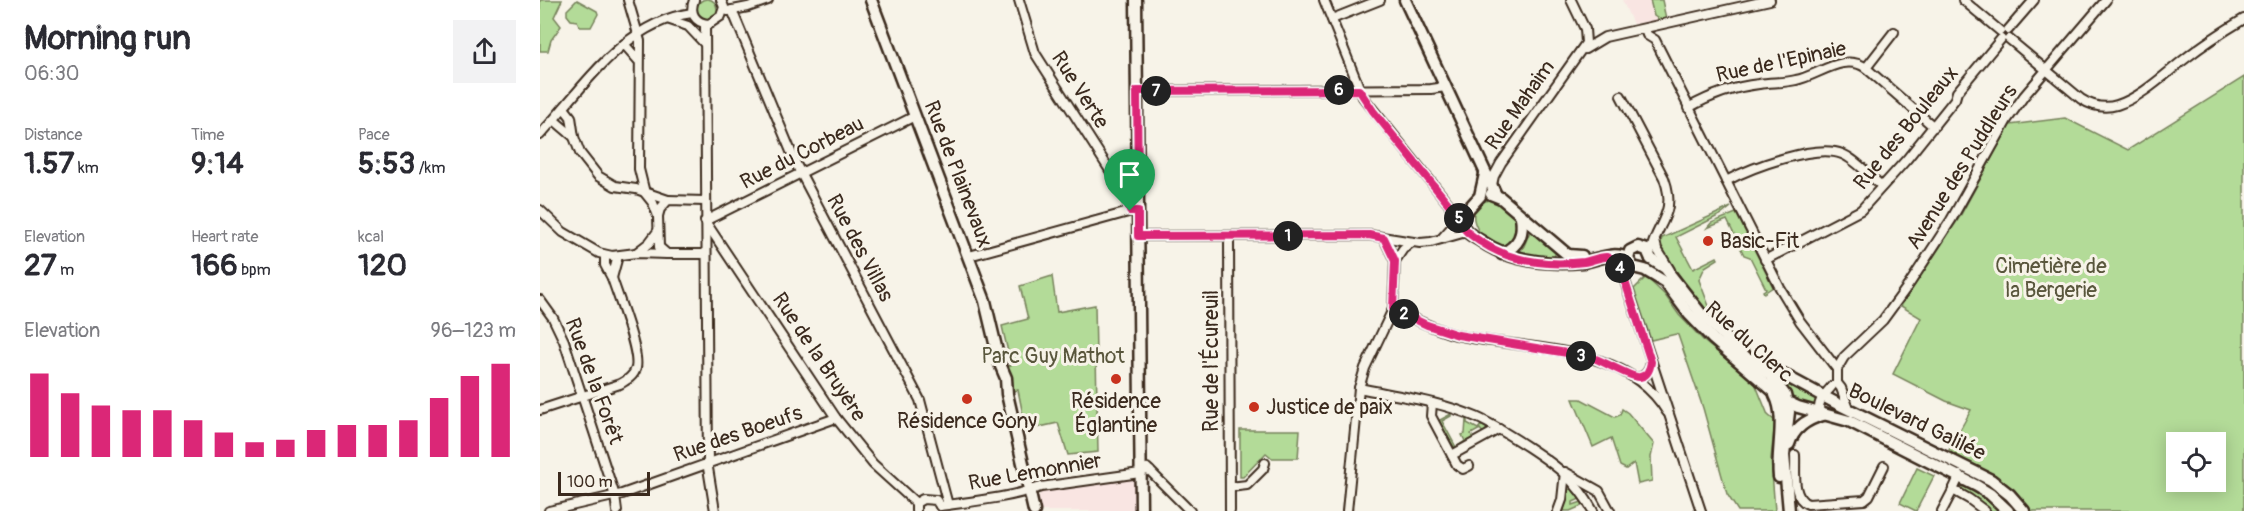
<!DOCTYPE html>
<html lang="en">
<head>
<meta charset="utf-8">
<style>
	body { margin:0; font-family:Pangolin,sans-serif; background:#f2f2f3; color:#2b2b33; height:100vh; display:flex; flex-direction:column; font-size:22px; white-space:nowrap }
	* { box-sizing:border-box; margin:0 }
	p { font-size:20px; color:#7c7c81 }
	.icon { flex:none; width:33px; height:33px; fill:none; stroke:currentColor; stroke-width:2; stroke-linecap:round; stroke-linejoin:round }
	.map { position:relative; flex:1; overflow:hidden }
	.sheet { display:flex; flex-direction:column; background:#fff; width:540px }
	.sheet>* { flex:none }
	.buttons { position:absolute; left:1626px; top:432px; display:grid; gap:12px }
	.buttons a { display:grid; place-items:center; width:60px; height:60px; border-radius:0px; background:#fff; box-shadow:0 3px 15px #0003; font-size:30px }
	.scale { position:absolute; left:18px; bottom:15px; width:92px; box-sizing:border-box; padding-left:6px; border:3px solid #3b2a1e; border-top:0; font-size:16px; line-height:21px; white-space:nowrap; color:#3b2a1e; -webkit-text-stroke:4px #f7f3e8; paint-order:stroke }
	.pin { position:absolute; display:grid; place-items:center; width:51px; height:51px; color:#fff; margin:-62px -26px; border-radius:50% 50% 50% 0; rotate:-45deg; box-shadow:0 0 6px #0007 }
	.pin .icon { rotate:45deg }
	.km { position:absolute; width:30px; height:30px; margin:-15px; border-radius:50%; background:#222; color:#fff; font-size:16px; line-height:30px; text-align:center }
	.round { display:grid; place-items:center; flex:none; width:63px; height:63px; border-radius:0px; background:#f2f2f3 }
	.headline { display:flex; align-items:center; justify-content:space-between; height:102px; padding:0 24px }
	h1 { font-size:33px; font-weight:700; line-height:45px }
	.metrics { display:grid; grid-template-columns:repeat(3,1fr); gap:9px; height:102px; padding:6px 24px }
	.metrics div { display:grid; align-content:center }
	.metrics b { font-size:30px; font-weight:700 }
	.metrics small { font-size:16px; font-weight:400 }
	.metrics p { font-size:16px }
	.chart { height:168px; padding:12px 24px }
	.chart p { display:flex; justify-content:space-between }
	.chart svg { width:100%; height:108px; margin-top:6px; stroke:#db2777; stroke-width:6 }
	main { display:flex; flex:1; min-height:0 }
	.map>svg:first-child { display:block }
	.built { fill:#f9e5e2 }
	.green { fill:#b3db98; stroke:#77825b; stroke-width:1.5; fill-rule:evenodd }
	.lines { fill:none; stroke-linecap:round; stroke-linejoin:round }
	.street-casing { stroke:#3b2a1e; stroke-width:12 }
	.secondary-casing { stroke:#3b2a1e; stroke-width:15 }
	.street { stroke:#f7f3e8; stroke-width:8 }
	.secondary { stroke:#f7f3e8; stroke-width:10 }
	.route-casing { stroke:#fff; stroke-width:12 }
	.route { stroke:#db2777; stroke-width:8 }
	.poi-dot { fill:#c8321e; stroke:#f7f3e8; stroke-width:2 }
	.labels { text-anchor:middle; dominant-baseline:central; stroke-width:6; stroke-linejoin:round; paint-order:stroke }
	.street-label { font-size:21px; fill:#3b2a1e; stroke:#f7f3e8 }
	.poi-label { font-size:21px; fill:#3b2a1e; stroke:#f7f3e8; text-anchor:start }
	.park-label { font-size:21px; fill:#59563c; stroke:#f7f3e8 }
</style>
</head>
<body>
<main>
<section class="sheet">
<div class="headline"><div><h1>Morning run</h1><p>06:30</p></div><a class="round"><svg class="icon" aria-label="share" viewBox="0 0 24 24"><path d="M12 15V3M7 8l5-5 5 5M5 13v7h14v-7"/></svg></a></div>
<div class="metrics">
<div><p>Distance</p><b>1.57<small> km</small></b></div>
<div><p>Time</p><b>9:14</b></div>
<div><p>Pace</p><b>5:53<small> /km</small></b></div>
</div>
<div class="metrics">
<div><p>Elevation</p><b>27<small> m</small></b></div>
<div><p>Heart rate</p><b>166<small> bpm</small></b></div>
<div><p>kcal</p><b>120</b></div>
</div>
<div class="chart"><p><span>Elevation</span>96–123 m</p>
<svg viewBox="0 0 160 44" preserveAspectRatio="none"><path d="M5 44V10M15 44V18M25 44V23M35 44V25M45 44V25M55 44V29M65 44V34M75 44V38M85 44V37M95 44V33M105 44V31M115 44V31M125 44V29M135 44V20M145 44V11M155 44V6"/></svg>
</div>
</section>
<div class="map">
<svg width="1704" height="511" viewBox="0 0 1704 511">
	<rect width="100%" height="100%" fill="#f7f3e8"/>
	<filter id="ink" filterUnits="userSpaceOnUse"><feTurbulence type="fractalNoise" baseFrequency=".0167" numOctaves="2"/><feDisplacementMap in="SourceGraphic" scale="12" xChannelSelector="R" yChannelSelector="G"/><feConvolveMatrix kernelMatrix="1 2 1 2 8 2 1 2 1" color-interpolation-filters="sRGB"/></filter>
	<g filter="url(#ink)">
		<g class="built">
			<polygon points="1082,0 1122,0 1126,19 1093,24"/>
			<polygon points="590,478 596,482 598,511 498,511 497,497 505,489"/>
		</g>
		<g class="green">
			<circle cx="167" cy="9" r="10"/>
			<polygon points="0,0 22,0 14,17 21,26 11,40 8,51 0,51"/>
			<polygon points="37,0 57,11 58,14 51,27 40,27 37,21 31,20 27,15 27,10"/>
			<polygon points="1110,0 1122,0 1126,19 1120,20 1114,16"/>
			<path d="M1704,77V511H1491L1474,489L1466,484L1416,456L1409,450L1431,410L1406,401L1353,374L1381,318L1361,306L1419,218L1470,125L1525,118L1588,150ZM1636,442H1676V482H1636Z"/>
			<path d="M948,200C955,200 959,203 965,208C983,221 982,233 965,247C943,247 917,210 948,200Z"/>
			<polygon points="1191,207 1182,214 1136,237 1153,269 1177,257 1178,259 1165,267 1159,280 1174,319 1157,301 1122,250 1120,245 1122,238"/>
			<polygon points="1196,213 1233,287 1224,293 1223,291 1226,289 1210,257 1204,255 1187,220 1167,228 1171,223"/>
			<polygon points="991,229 1016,251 1014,258 979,253 984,246"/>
			<polygon points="512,276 517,312 555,305 558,452 528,455 518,423 486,430 478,390 473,391 468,366 471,365 462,326 488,319 480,286"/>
			<polygon points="1106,277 1125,295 1139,315 1165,342 1215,383 1228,415 1235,421 1231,459 1235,511 1198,511 1187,494 1163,408 1138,335 1136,334 1111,340 1094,289"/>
			<polygon points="1245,383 1276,399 1274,407 1254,401"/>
			<polygon points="1033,399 1041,399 1075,417 1080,415 1082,409 1088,413 1114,444 1111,457 1112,481 1098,484 1094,463 1086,469 1080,466 1071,438 1053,447"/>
			<polygon points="911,414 911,416 902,421 916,447 925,441 922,435 925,434 926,420 927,419 927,423 938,429 941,425 946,428 946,431 943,433 940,429 931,434 933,438 916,447 914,447 898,421"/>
			<polygon points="700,430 760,430 758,458 732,458 726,453 703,477 700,477"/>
			<polygon points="1377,468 1394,476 1376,511 1360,503"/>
			<polygon points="1421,485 1443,497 1460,511 1451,511 1423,490"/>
			<polygon points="1031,488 1040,499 1033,502 1033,505 1042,502 1044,505 1030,511 1023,511 1028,491"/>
		</g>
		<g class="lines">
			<g class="street-casing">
				<g id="street">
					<polyline points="88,0 100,41 99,169 105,193 113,203 118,216"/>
					<path d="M154,0C149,13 155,23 169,24L181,16L184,7L181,0"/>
					<polyline points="479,0 495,53 585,194 590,211"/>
					<polyline points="784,0 823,97 920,218 903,237"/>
					<polyline points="1423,0 1460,31"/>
					<polyline points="192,10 257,166 380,400 408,505"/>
					<polyline points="188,11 208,7 228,0"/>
					<polyline points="792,19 840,0"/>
					<polyline points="130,20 148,26 164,43"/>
					<polyline points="165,24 168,468 175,511"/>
					<polyline points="1105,29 1107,35 1115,40 1240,288 1260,321 1297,369"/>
					<polyline points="1468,30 1494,0"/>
					<path d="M1469,39L1541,99C1552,106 1564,109 1577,105C1602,97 1625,74 1646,58C1665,43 1684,31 1704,19"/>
					<polyline points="84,44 98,60"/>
					<polyline points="1045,49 1065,37 1230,0"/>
					<polyline points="1326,68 1354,32"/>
					<polyline points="597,91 891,89 906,87"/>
					<path d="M1081,96L1124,178C1138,216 1115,223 1110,255"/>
					<polyline points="24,108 31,117 34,137 40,153 58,176 75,186 96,189 128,200"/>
					<path d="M1148,108C1171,95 1192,87 1219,84C1231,82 1244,83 1256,80C1278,76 1304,52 1326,68L1394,127"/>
					<polyline points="375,116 165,221 296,418 333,464 376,503"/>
					<polyline points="14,120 34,137"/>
					<path d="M0,135C43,88 84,22 152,13"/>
					<path d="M1186,181C1210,168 1276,143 1302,154C1317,160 1330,177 1342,186"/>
					<polyline points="952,185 954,176 961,163 1046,43 1045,29 1031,0"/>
					<polyline points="165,201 128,200 120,209 118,216 119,247 127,254 165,254"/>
					<polyline points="0,210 23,232 59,253 72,256 96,253 127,254"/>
					<polyline points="598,236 829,235 880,243 891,242 926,232"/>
					<polyline points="689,236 690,511"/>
					<polyline points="1115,241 1117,249 1130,270"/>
					<polyline points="96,253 109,243 118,231"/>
					<polyline points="429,256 592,211"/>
					<polyline points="1068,257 1076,262 1081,269 1161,511"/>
					<polyline points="1225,260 1321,210 1367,159 1415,99 1417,92 1461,39"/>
					<polyline points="855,261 863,249 872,242"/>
					<polyline points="72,278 78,256"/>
					<polyline points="0,300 13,318 24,341 75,496 77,511"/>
					<path d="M853,309C874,319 894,329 916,335C987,351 1085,342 1127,412"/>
					<path d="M1096,378C1106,378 1110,371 1111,362"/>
					<path d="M819,388C858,396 899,401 936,417C954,425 971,436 988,447C1017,466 1036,480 1053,511"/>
					<polyline points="892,403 891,416 917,465 923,469 929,466"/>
					<polyline points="1309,409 1301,388 1297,383 1297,369 1304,357 1343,320 1370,283 1411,220 1467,120 1484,96 1566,0"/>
					<path d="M0,410L80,384C87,380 94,376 96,368C100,351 78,297 72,278L65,265V255"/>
					<path d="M1280,413C1276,401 1286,394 1292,386"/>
					<polyline points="912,455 959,429"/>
					<path d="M1255,455C1256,470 1251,498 1268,504L1324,500L1329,496L1344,466"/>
					<polyline points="607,468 650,511"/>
					<polyline points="1420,475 1413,490 1429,499 1445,511"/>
					<polyline points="690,487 707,485 723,469 725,463"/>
					<path d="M400,506C435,501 468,498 501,487L600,473L605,470L610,471"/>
					<polyline points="9,511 82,494 296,418"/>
					<polyline points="376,511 376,503 383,499 396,500 400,506"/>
					<polyline points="807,511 819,388 825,368 853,309 855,261 844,238"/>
					<polyline points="1018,511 1022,500 1025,472 1059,491 1070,511"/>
					<polyline points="1402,511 1413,490"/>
				</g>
			</g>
			<g class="secondary-casing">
				<g id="secondary">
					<polyline points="331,0 445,301 460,364 466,378 467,394 494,511"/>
					<polyline points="596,0 601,511"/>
					<polyline points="865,0 956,195"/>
					<path d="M945,174L940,196L920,218C922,231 931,235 941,241C971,262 1007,265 1043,262C1058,260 1074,250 1088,259"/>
					<polyline points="951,194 961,198 1028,255 1042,256"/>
					<path d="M962,254C979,245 984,235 981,217"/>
					<polyline points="1111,259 1107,250 1098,247 1090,251 1088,259 1093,267 1105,270 1125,282 1149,314 1173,339 1245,401 1258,407 1309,421 1437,486 1450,494 1468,511"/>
					<polyline points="1111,259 1125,268 1162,315 1208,359 1231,376 1245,395 1249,412 1244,455 1249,511"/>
					<polyline points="1208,359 1214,359 1296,403 1451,480 1470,495 1484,511"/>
					<path d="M1235,395C1247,418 1236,450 1239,477"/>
					<path d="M1249,444C1254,428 1268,419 1283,415"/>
				</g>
			</g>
			<use href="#street" class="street"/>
			<use href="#secondary" class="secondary"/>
		</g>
	</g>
	<g class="lines" filter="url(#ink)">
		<g class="route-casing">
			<path id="route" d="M819,90L833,111L920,218C922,231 931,235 941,242C971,262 1009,266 1044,262C1051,261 1061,256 1067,257C1074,258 1078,264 1081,269L1111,362C1110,369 1108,376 1100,377C1094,379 1061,360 1051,357L918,335L887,325L853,309L855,261L844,238L829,235L598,236V211H590L585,194L598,191L597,91Z"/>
		</g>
		<use href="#route" class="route"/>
	</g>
	<g class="poi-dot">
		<circle cx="1168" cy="241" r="6"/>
		<circle cx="576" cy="379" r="6"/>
		<circle cx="427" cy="399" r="6"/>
		<circle cx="714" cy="407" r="6"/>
	</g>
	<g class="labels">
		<g class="street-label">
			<text transform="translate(1241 62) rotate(-12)">Rue de l'Epinaie</text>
			<text transform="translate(540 90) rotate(57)">Rue Verte</text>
			<text transform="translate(980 105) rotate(-55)">Rue Mahaim</text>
			<text transform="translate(1366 128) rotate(-51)">Rue des Bouleaux</text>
			<text transform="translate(262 153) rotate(-27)">Rue du Corbeau</text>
			<text transform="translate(1422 167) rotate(-58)">Avenue des Puddleurs</text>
			<text transform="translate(418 174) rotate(69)">Rue de Plainevaux</text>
			<text transform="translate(320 248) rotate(62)">Rue des Villas</text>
			<text transform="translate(1209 342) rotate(42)">Rue du Clerc</text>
			<text transform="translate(279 357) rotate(56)">Rue de la Bruyère</text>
			<text transform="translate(671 361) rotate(-90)">Rue de l'Écureuil</text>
			<text transform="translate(54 381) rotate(70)">Rue de la Forêt</text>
			<text transform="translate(1377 422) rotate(26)">Boulevard Galilée</text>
			<text transform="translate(198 434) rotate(-19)">Rue des Boeufs</text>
			<text transform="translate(495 472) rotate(-10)">Rue Lemonnier</text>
		</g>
		<g class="poi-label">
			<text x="1180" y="241">Basic-Fit</text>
			<text x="576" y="401" text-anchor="middle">Résidence<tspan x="576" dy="24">Églantine</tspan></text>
			<text x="726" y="407">Justice de paix</text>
			<text x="427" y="421" text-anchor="middle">Résidence Gony</text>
		</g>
		<g class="park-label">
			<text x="1511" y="266">Cimetière de<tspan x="1511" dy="24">la Bergerie</tspan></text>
			<text x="513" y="356">Parc Guy Mathot</text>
		</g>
	</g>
</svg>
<div class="buttons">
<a><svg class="icon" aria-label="locate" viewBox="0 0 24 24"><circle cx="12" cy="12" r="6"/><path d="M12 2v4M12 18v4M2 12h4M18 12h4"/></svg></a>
</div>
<div class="scale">100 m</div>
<div class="pin" style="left:590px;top:211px;background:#1e9e55"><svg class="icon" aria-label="arrive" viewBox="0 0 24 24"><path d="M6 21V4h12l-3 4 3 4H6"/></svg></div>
<b class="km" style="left:748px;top:236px">1</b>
<b class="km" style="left:864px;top:314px">2</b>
<b class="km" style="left:1041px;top:356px">3</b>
<b class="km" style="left:1080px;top:268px">4</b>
<b class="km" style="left:919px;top:218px">5</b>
<b class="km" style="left:799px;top:90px">6</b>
<b class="km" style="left:616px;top:91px">7</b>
</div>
</main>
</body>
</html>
